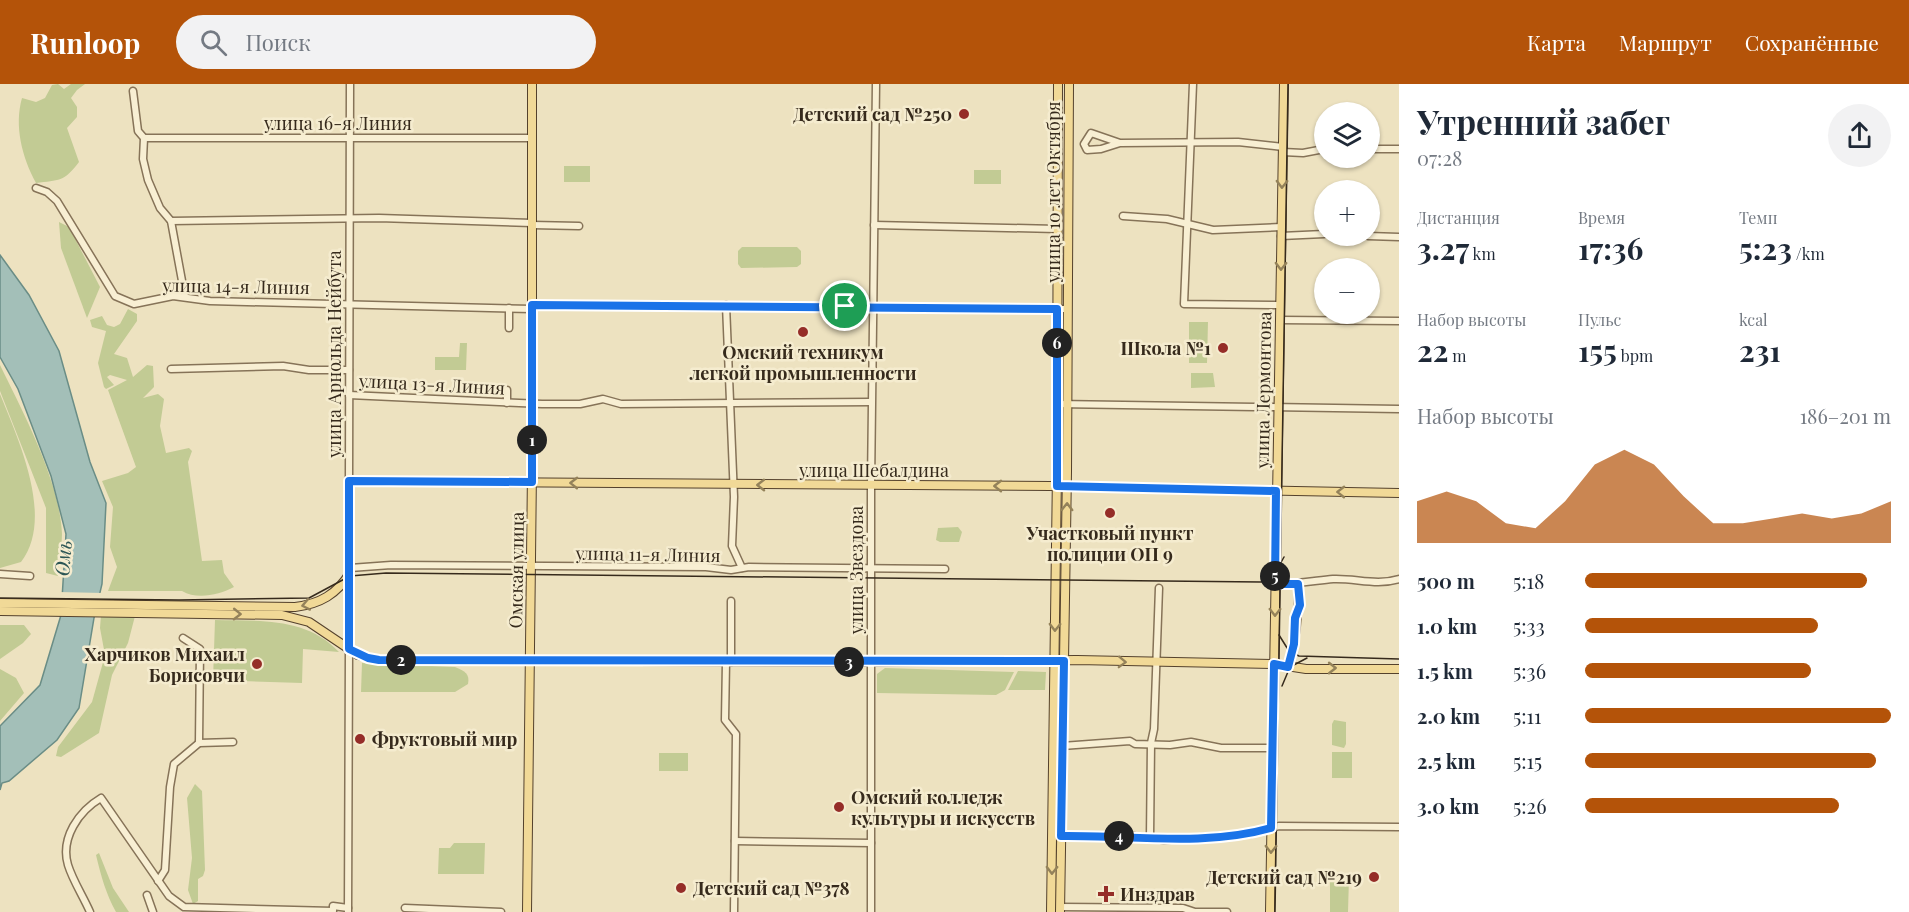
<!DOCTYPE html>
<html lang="ru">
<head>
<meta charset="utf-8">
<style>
	body { margin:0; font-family:"Playfair Display",serif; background:#f2f2f3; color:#1f2937; height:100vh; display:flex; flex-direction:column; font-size:22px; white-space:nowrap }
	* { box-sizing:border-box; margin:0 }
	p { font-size:20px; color:#747a83 }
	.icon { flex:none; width:33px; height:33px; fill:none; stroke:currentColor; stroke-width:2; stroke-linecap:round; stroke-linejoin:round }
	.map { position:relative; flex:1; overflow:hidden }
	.details { display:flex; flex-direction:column; background:#fff; width:510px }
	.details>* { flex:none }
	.controls { position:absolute; left:1314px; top:18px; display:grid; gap:12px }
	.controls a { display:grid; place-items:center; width:66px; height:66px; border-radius:50%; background:#fff; box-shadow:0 2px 4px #0004; font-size:30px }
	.pin { position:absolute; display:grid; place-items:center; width:51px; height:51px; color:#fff; margin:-26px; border:3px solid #fff; border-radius:50%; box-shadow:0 2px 6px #0007 }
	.km { position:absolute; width:30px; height:30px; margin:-15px; border-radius:50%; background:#222; color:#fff; font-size:16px; line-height:30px; text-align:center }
	.round { display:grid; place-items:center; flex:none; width:63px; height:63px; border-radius:32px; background:#f2f2f3 }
	.summary { display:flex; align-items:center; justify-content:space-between; height:102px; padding:0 18px }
	h1 { font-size:33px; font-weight:700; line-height:45px }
	.metrics { display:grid; grid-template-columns:repeat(3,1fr); gap:9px; height:102px; padding:6px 18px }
	.metrics div { display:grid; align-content:center }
	.metrics b { font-size:30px; font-weight:700 }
	.metrics small { font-size:16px; font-weight:400 }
	.metrics p { font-size:16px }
	.chart { height:168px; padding:12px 18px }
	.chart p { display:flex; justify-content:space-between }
	.chart svg { width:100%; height:108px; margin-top:6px; fill:#b45309; opacity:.7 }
	ul { padding:0 18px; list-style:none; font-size:20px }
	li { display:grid; grid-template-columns:96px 72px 1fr; align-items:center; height:45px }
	li i { height:15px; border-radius:8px; background:#b45309 }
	header { display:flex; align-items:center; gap:36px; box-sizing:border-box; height:84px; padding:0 30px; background:#b45309; color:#fff }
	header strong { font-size:28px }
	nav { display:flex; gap:33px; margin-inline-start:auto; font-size:21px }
	.search { width:420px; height:54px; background:#f2f2f3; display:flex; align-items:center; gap:15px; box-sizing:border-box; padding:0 21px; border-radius:33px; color:#747a83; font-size:22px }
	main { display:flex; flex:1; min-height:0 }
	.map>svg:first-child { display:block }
	.green { fill:#c2cb94 }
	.water { fill:#a3bfb8; stroke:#6a8d86; stroke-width:1.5 }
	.pier { fill:#ede2c0 }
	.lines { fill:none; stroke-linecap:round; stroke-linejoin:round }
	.minor-casing { stroke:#867358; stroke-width:9 }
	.major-casing { stroke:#54412c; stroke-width:10 }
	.minor { stroke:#f8efd3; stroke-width:6 }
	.major { stroke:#f1d997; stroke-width:8 }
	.tram { stroke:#362a1c; stroke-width:1.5 }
	.oneway { stroke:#94825a }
	.route-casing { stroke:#fff; stroke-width:12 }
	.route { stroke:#1a73e8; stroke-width:8 }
	.poi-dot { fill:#952d28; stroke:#f5eccf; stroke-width:2 }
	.labels { text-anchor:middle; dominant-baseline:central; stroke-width:5; stroke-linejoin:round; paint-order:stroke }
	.poi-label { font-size:18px; font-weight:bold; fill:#362a1c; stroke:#f5eccf; text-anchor:end }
	.street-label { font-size:18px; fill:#362a1c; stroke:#f5eccf }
	.water-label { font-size:20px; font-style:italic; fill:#2c5655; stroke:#f5eccf }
</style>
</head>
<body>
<header>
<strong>Runloop</strong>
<div class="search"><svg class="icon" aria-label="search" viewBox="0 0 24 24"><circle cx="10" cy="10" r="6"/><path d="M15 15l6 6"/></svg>Поиск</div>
<nav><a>Карта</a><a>Маршрут</a><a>Сохранённые</a></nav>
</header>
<main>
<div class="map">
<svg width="1399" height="828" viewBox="0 0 1399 828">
	<rect width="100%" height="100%" fill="#ede2c0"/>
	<g class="green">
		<path d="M58,0L64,5L71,0H85L77,6L71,14L77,23V33L67,44L79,78C64,98 59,96 36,99C22,73 14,42 22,14L36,18L45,14L52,1Z"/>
		<rect x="564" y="82" width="26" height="16"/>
		<rect x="974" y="86" width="27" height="14"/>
		<polygon points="59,138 69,143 100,203 87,234 61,164"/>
		<polygon points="742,163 797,163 801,167 801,180 797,183 741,184 738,180 738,167"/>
		<path d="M128,225L137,230V237L114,270L127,274L133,293L147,281L153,282L154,303L143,314L158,310L164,315L160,342L166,369L189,364L192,367L188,378L202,477L222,476L224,489L234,503C219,511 197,516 182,507H108L117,483L110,463L113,423L102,397L128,389L136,383L108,306L127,296L110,291L107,293L114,301L106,305L104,303L98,279L106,247L92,243L90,236L102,232L107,241L114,243L120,240Z"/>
		<polygon points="1189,238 1208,238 1207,279 1189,279"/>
		<polygon points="460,259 467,259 466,286 435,286 435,273 459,273"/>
		<path d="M0,281C23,328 60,398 62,450C62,464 59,478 58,492L46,489V424L0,307Z"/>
		<polygon points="1191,289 1213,289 1215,303 1191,304"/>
		<path d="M0,310C18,355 55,434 21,478L0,484Z"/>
		<polygon points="958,443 962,448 959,458 940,458 936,456 938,444"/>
		<polygon points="101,531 135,532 128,559 112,591 99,649 61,673 56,672 58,663 92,618 105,571 100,544"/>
		<path d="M215,536C259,537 307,533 339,568L303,565L302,599L213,596Z"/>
		<polygon points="0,541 24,541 31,550 23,559 0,575"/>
		<path d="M362,579L455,583C465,587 470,590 468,600L455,608H361Z"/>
		<polygon points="885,584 1014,588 1005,606 996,611 877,609 877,590"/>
		<polygon points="0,585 16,594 24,609 0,637"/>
		<polygon points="1018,587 1046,588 1045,606 1008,606"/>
		<polygon points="1334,636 1346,638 1346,660 1344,664 1332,661 1332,640"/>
		<rect x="1332" y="668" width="20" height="26"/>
		<rect x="659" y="669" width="29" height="18"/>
		<polygon points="195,700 202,707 205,786 203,792 198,795 198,817 193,820 188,806 192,774 187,714"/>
		<polygon points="454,759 485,759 484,790 438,790 439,764 450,764"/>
		<path d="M99,769L113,804L129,828H116C106,810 101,792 96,771Z"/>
		<polygon points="1330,793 1349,793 1348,828 1330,828"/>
	</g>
	<polygon class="water" points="0,171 29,211 59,267 90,378 106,419 102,500 94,534 79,624 57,656 9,697 2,699 0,706 0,642 40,601 61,531 66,450 51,392 18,305 0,273"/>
	<polygon class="pier" points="58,508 103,509 97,531 58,530"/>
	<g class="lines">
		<g class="minor-casing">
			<g id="minor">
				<polyline points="1193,0 1184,220 1280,221"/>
				<polyline points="133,7 138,47 144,54 143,75 148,96 160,124 171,137 185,213"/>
				<polyline points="144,54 532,54"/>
				<polyline points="1120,59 1101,65 1087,66 1084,60 1091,49 1120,59 1238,58 1283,63"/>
				<polyline points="1370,65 1399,65"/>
				<polyline points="1283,68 1303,69 1324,65"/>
				<polyline points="36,104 47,108 57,117 115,212 134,220 173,212 210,217 532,225"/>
				<polyline points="1123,132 1167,135 1213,146 1281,143"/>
				<polyline points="171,137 379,134 532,139"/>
				<polyline points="532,141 579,142"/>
				<polyline points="874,141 1057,145"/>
				<polyline points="1281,152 1324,150"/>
				<polyline points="1368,152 1399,153"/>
				<polyline points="532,221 1067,225"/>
				<polyline points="726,221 734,413 732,462 742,484"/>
				<polyline points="509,224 509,244"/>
				<polyline points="1280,236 1399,237"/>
				<polyline points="171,285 283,282 309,286 349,286"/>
				<polyline points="349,311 542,320 580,320 603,315 621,320 871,318"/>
				<polyline points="507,319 507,306"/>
				<polyline points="1057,320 1399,325"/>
				<polyline points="349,397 350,0"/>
				<polyline points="350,484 391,481 706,483 731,486 749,483 945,485"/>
				<polyline points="0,490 30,492"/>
				<path d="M1275,500C1295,500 1313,497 1333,495C1356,494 1376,502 1399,495"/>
				<polyline points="731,517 731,578"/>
				<polyline points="183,554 200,565 199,659"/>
				<polyline points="726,578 725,636 736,650 734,828"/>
				<path d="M1288,583C1297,556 1299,527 1298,500"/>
				<polyline points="1062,662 1130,657 1135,660 1170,661 1191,658 1221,664 1273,664"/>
				<polyline points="1061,752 1132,752 1164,756 1250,750 1279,742 1399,743"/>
				<polyline points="1150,754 1151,659 1154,645 1159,504"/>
				<polyline points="735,757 871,759"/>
				<polyline points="158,797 165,786 170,703 174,680 199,659 233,658"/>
				<polyline points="147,811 153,828"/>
				<polyline points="1060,823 1183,824 1195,828 1227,828"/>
				<polyline points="405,824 501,828"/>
				<path d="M90,828C83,812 73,797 68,781C60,754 79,727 101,714L169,812L184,823L333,827V822L348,824"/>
				<polyline points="348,828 349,565"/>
				<polyline points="871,828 871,401 876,0"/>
			</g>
		</g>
		<g class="major-casing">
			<g id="major">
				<path d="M0,519L295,523C320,520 337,510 350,489"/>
				<polyline points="0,527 282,531 309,538 358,571 379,576 866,578 1077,576 1274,580 1306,585 1399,585"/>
				<polyline points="349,565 349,397 1051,402 1399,409"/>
				<polyline points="527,828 532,386 532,0"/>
				<polyline points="1051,828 1057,388 1058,0"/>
				<polyline points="1060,828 1067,388 1069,0"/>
				<polyline points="1270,828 1284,0"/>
			</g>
		</g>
		<use href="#minor" class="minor"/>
		<use href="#major" class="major"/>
		<g class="tram">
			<polyline points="0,514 179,516 309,514 350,492 386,489 1261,498 1274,491 1284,473"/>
			<polyline points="1279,551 1289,567 1299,572 1399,575"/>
			<polyline points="1282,602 1290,583 1307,574"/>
			<polyline points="1275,828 1288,0"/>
		</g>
	</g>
	<defs><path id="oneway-chevron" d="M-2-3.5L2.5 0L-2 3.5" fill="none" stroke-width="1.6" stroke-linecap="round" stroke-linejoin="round" transform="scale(1.5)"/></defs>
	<g class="oneway">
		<use href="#oneway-chevron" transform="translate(1282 100) rotate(91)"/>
		<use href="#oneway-chevron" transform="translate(1281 182) rotate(91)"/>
		<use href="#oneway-chevron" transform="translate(574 399) rotate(-179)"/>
		<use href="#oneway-chevron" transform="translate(761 401) rotate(-180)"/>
		<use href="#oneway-chevron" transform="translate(998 402) rotate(-180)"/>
		<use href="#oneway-chevron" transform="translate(1341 408) rotate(-179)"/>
		<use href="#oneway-chevron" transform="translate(1067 423) rotate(-89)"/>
		<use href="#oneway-chevron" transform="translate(306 521) rotate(169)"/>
		<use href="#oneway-chevron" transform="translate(1275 528) rotate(90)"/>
		<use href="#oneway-chevron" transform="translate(237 530) rotate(1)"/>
		<use href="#oneway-chevron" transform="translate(1055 543) rotate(91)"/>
		<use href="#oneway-chevron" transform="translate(1122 578) rotate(2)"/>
		<use href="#oneway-chevron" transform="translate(1332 584)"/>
		<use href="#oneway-chevron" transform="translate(1271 765) rotate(91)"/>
		<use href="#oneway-chevron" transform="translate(1052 786) rotate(91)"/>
	</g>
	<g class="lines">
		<g class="route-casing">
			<path id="route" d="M532,221L1057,225V402L1276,407L1275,500H1298L1300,521L1295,534L1294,560L1288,583L1274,580L1271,744C1204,763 1130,751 1061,752L1064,577L379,576L368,574L349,565V397L532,398Z"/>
		</g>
		<use href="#route" class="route"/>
	</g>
	<g class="poi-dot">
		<circle cx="964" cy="30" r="6"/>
		<circle cx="803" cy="248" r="6"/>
		<circle cx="1223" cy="264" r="6"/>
		<circle cx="1110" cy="429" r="6"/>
		<circle cx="257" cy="580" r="6"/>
		<circle cx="360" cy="655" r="6"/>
		<circle cx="839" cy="723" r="6"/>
		<circle cx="1374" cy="793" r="6"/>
		<circle cx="681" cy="804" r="6"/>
		<path d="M1103 801h6v6h6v6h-6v6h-6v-6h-6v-6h6z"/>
	</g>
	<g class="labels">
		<g class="poi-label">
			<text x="952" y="30">Детский сад №250</text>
			<text x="1211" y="264">Школа №1</text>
			<text x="803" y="268" text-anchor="middle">Омский техникум<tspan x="803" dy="21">легкой промышленности</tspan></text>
			<text x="1110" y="449" text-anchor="middle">Участковый пункт<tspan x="1110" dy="21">полиции ОП 9</tspan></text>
			<text x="245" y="570">Харчиков Михаил<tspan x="245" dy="21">Борисовчи</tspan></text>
			<text x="372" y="655" text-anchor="start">Фруктовый мир</text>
			<text x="851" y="713" text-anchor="start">Омский колледж<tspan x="851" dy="21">культуры и искусств</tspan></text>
			<text x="1362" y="793">Детский сад №219</text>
			<text x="693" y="804" text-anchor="start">Детский сад №378</text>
			<text x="1120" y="810" text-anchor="start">Инздрав</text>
		</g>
		<g class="street-label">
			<text x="338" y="39">улица 16-я Линия</text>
			<text transform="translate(1053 108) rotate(-90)">улица 10 лет Октября</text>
			<text transform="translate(236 202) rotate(1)">улица 14-я Линия</text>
			<text transform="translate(334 270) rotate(-90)">улица Арнольда Нейбута</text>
			<text transform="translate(432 300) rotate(3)">улица 13-я Линия</text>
			<text transform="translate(1263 306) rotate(-89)">улица Лермонтова</text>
			<text x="874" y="386">улица Шебалдина</text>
			<text transform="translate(648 470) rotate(1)">улица 11-я Линия</text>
			<text transform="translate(516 486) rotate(-89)">Омская улица</text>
			<text transform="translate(856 486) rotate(-90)">улица Звездова</text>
		</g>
		<g class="water-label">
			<text transform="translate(62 474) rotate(-85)">Омь</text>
		</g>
	</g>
</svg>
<div class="controls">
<a><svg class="icon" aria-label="layers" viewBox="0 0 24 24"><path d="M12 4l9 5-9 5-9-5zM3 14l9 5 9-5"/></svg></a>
<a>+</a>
<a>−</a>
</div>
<div class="pin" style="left:845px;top:222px;background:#1e9e55"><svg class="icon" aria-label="arrive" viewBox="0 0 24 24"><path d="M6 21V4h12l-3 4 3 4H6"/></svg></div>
<b class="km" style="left:532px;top:356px">1</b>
<b class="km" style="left:401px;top:576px">2</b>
<b class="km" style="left:849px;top:578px">3</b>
<b class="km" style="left:1119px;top:752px">4</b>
<b class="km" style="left:1275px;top:492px">5</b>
<b class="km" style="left:1057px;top:259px">6</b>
</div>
<section class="details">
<div class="summary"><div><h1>Утренний забег</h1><p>07:28</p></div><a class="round"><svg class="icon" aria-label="share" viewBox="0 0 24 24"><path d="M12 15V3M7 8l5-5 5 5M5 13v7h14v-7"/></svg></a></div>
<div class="metrics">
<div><p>Дистанция</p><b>3.27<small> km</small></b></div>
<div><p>Время</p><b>17:36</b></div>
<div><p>Темп</p><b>5:23<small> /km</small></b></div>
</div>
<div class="metrics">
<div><p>Набор высоты</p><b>22<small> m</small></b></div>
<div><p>Пульс</p><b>155<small> bpm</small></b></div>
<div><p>kcal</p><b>231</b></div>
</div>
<div class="chart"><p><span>Набор высоты</span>186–201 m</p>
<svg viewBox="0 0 160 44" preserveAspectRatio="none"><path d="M0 44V27L10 23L20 27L30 36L40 38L50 27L60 12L70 6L80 12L90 25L100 36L110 36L120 34L130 32L140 34L150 32L160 27V44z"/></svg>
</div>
<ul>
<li><b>500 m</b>5:18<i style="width:92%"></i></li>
<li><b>1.0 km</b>5:33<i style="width:76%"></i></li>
<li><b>1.5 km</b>5:36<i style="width:74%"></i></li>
<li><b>2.0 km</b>5:11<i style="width:100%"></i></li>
<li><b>2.5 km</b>5:15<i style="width:95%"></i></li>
<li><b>3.0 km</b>5:26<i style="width:83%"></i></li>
</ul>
</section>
</main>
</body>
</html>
